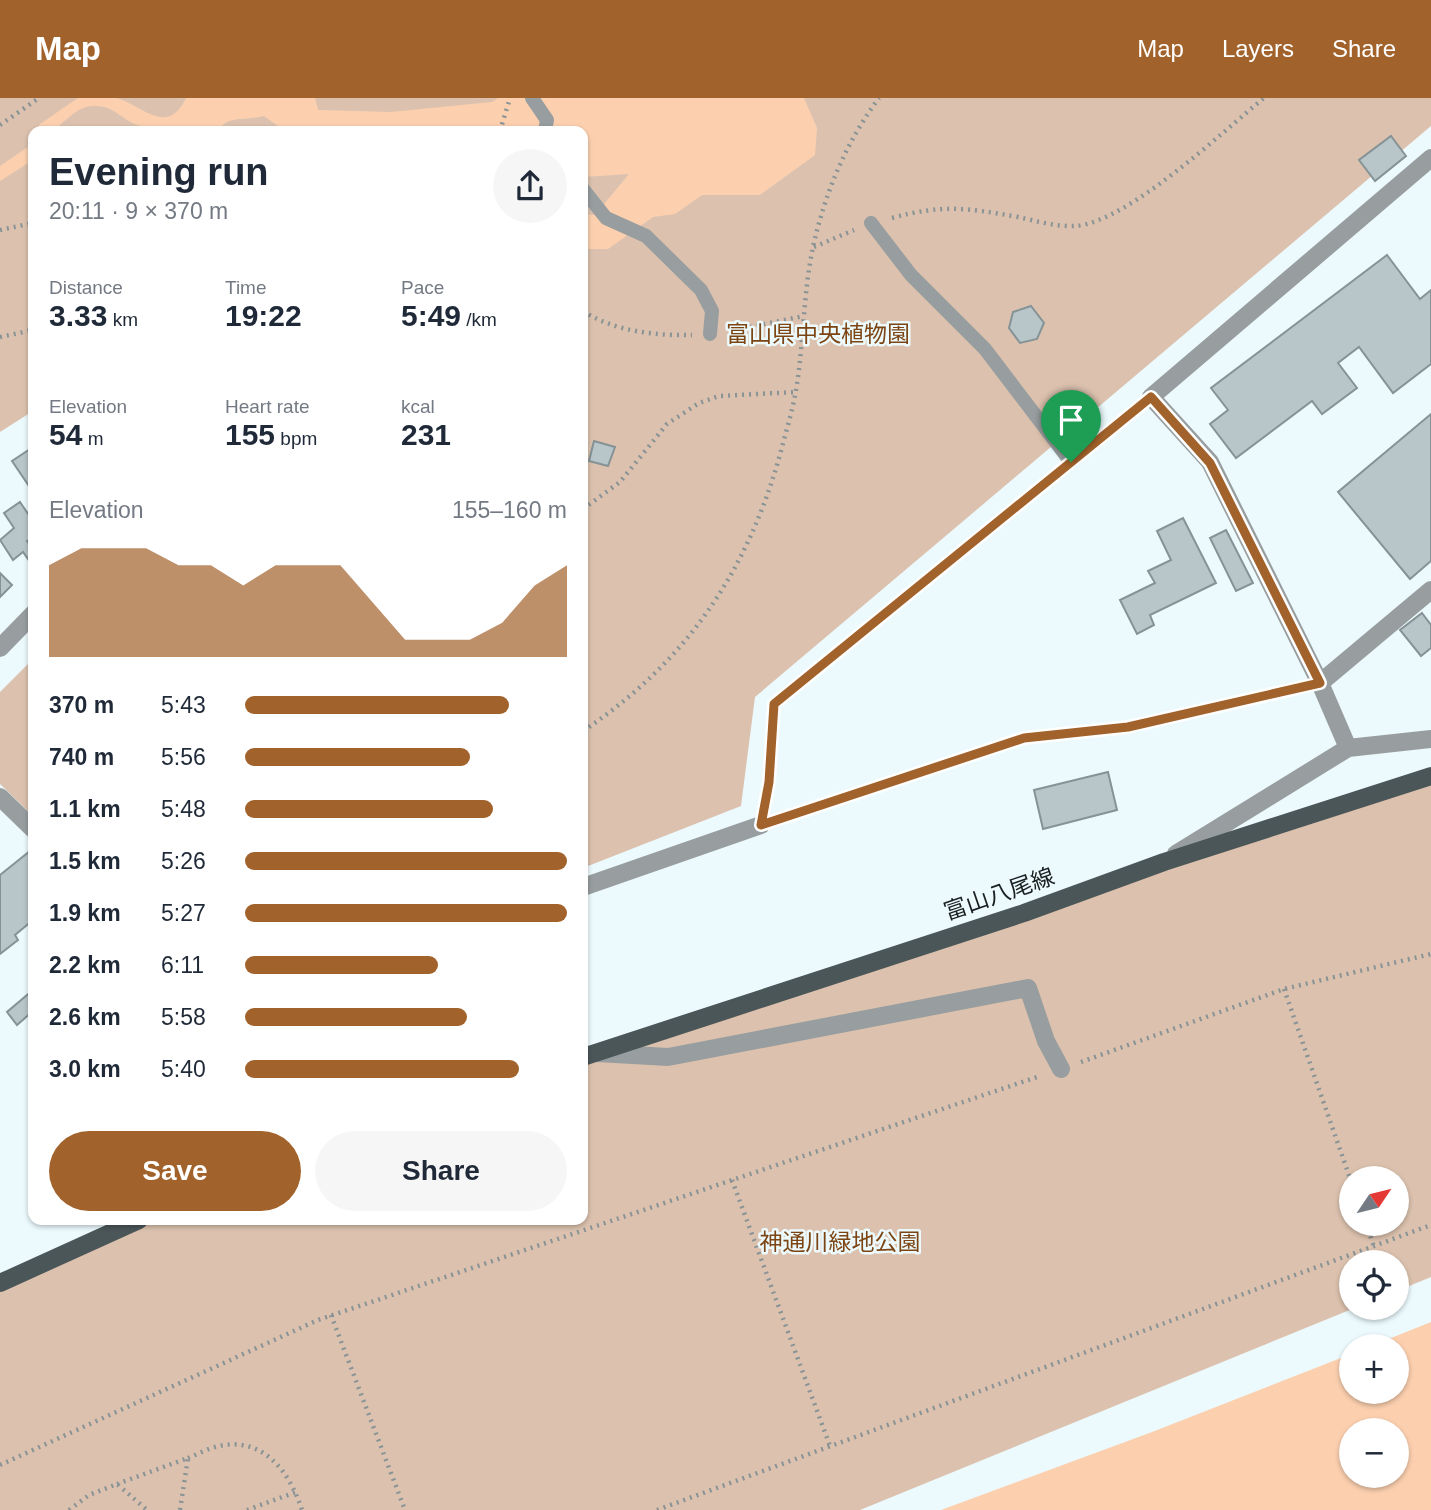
<!DOCTYPE html>
<html lang="en">
<head>
<meta charset="utf-8">
<style>
	body { margin:0; font-family:Helvetica,"Noto Sans JP",sans-serif; background:#f6f6f7; color:#1f2937; height:100vh; display:flex; flex-direction:column; font-size:26px; white-space:nowrap }
	* { box-sizing:border-box; margin:0 }
	p { font-size:23px; color:#747a83 }
	.icon { flex:none; width:38px; height:38px; fill:none; stroke:currentColor; stroke-width:2; stroke-linecap:round; stroke-linejoin:round }
	.map { position:relative; flex:1; overflow:hidden }
	.panel { position:absolute; left:28px; top:28px; width:560px; height:1099px; display:flex; flex-direction:column; background:#fff; border-radius:14px; box-shadow:0 2px 5px #0004 }
	.panel>* { flex:none }
	.needle { width:46px; rotate:55deg }
	.controls { position:absolute; left:1339px; top:1068px; display:grid; gap:14px }
	.controls a { display:grid; place-items:center; width:70px; height:70px; border-radius:50%; background:#fff; box-shadow:0 2px 5px #0004; font-size:35px }
	.pin { position:absolute; display:grid; place-items:center; width:60px; height:60px; color:#fff; margin:-72px -30px; border-radius:50% 50% 50% 0; rotate:-45deg; box-shadow:0 0 7px #0007 }
	.pin .icon { rotate:45deg }
	.round { display:grid; place-items:center; flex:none; width:74px; height:74px; border-radius:37px; background:#f6f6f7 }
	.summary { display:flex; align-items:center; justify-content:space-between; height:119px; padding:0 21px }
	h1 { font-size:38px; font-weight:800; line-height:52px }
	.stats { display:grid; grid-template-columns:repeat(3,1fr); gap:10px; height:119px; padding:7px 21px }
	.stats div { display:grid; align-content:center }
	.stats b { font-size:30px; font-weight:800 }
	.stats small { font-size:19px; font-weight:400 }
	.stats p { font-size:19px }
	.chart { height:196px; padding:14px 21px }
	.chart p { display:flex; justify-content:space-between }
	.chart svg { width:100%; height:126px; margin-top:7px; fill:#a2622b; opacity:.7 }
	.primary-button { display:flex; gap:14px; margin-top:auto; padding:14px 21px }
	.primary-button a { flex:1; height:80px; border-radius:42px; background:#a2622b; color:#fff; font-size:28px; font-weight:800; line-height:80px; text-align:center }
	.primary-button a+a { background:#f6f6f7; color:#1f2937 }
	ul { padding:0 21px; list-style:none; font-size:23px }
	li { display:grid; grid-template-columns:112px 84px 1fr; align-items:center; height:52px }
	li i { height:18px; border-radius:9px; background:#a2622b }
	header { display:flex; align-items:center; gap:42px; box-sizing:border-box; height:98px; padding:0 35px; background:#a2622b; color:#fff }
	header strong { font-size:33px }
	nav { display:flex; gap:38px; margin-inline-start:auto; font-size:24px }
	.map>svg:first-child { display:block }
	.green { fill:#dcc2ae; fill-rule:evenodd }
	.water { fill:#fcd0af; fill-rule:evenodd }
	.building { fill:#b8c6c9; stroke:#859396; stroke-width:2 }
	.lines { fill:none; stroke-linecap:round; stroke-linejoin:round }
	.path { stroke:#899395; stroke-width:4.5; stroke-dasharray:2 5; stroke-linecap:butt }
	.lane { stroke:#989e9f; stroke-width:14 }
	.street { stroke:#989e9f; stroke-width:18 }
	.primary { stroke:#4b5658; stroke-width:18 }
	.route-casing { stroke:#fff; stroke-width:14 }
	.route { stroke:#a2622b; stroke-width:9 }
	.labels { text-anchor:middle; dominant-baseline:central; stroke-width:5; stroke-linejoin:round; paint-order:stroke }
	.park-label { font-size:23px; fill:#7c4513; stroke:#ecfafe }
	.street-label { font-size:23px; fill:#1a1f20; stroke:#ecfafe }
</style>
</head>
<body>
<header>
<strong>Map</strong>
<nav><a>Map</a><a>Layers</a><a>Share</a></nav>
</header>
<div class="map">
<svg width="1431" height="1412" viewBox="0 0 1431 1412">
	<rect width="100%" height="100%" fill="#ecfafe"/>
	<g class="green">
		<polygon points="0,0 1431,0 1431,28 755,599 741,708 583,770 583,33 33,33 33,313 0,334"/>
		<polygon points="33,561 33,718 0,686 0,594"/>
		<path d="M1431,678V1179L1397,1193L1396,1164H1351V1209H1357L860,1412H0V1185L139,1122H583V959ZM1351,1080H1396V1125H1351Z"/>
	</g>
	<g class="water">
		<path d="M78,0C89,0 105,0 116,0C141,6 167,40 186,0H315L318,12L391,14L492,4L498,0H804L817,30L815,57L760,97H702L675,116L653,119L608,151H589L583,146V116L595,117L629,76L583,79V33H466L443,28L384,33L336,30L285,33L264,18C253,21 235,20 227,24C223,26 219,32 214,33C201,37 148,31 135,26C122,21 114,9 97,8C78,6 66,24 52,33C49,35 40,33 36,33L40,26Z"/>
		<polygon points="33,39 33,62 0,83 0,68 28,49"/>
		<path d="M1431,1224V1412H941L1152,1334L1351,1256V1293H1396V1248H1371ZM1351,1332H1396V1377H1351Z"/>
	</g>
	<g class="building">
		<polygon points="1391,38 1406,58 1375,83 1359,62"/>
		<polygon points="1387,157 1420,201 1431,192 1431,266 1393,295 1359,249 1338,265 1357,290 1322,316 1312,303 1236,360 1210,326 1228,312 1211,290"/>
		<polygon points="1031,208 1044,225 1037,241 1020,245 1009,230 1013,214"/>
		<polygon points="1431,316 1431,463 1410,481 1338,394"/>
		<polygon points="594,343 615,349 608,368 589,363"/>
		<polygon points="33,349 33,394 12,363"/>
		<polygon points="20,404 33,423 33,439 27,443 33,451 33,462 30,464 23,454 13,462 0,442 14,430 4,415"/>
		<polygon points="1183,420 1216,485 1150,517 1154,527 1137,536 1120,502 1155,485 1148,473 1171,462 1157,433"/>
		<polygon points="1226,432 1253,485 1236,493 1210,440"/>
		<polygon points="0,475 12,487 0,499"/>
		<polygon points="1422,515 1431,527 1431,550 1421,558 1400,532"/>
		<polygon points="1108,674 1117,712 1043,731 1034,692"/>
		<polygon points="30,753 33,757 33,813 29,816 33,822 15,837 18,842 0,856 0,777"/>
		<polygon points="33,892 33,913 17,927 7,914"/>
	</g>
	<g class="lines">
		<g class="path">
			<polyline points="0,27 39,0"/>
			<polyline points="500,33 510,0"/>
			<path d="M892,120C943,106 967,110 1018,119C1036,123 1057,129 1076,128C1129,123 1221,35 1264,0"/>
			<polyline points="0,132 33,125"/>
			<polyline points="814,149 854,132"/>
			<path d="M583,213C613,233 656,238 692,237"/>
			<polyline points="729,233 804,218"/>
			<polyline points="0,239 33,232"/>
			<polyline points="1087,351 1134,312"/>
			<polyline points="583,411 620,384 667,326 699,305 719,298 796,294"/>
			<path d="M583,633C688,563 750,470 782,349C787,330 793,311 796,292C804,245 803,196 813,149C825,95 846,44 879,0"/>
			<polyline points="765,706 773,606 1055,377"/>
			<polyline points="782,720 1024,640 1127,629 1302,591"/>
			<polyline points="1284,891 1351,1083"/>
			<polyline points="1081,964 1284,891 1431,856"/>
			<polyline points="732,1082 830,1348"/>
			<polyline points="1366,1125 1374,1149"/>
			<polyline points="331,1217 405,1412"/>
			<path d="M188,1360C198,1356 209,1350 219,1348C264,1338 290,1375 302,1412"/>
			<polyline points="0,1367 318,1222 1040,978"/>
			<polyline points="117,1386 188,1360 180,1412"/>
			<polyline points="69,1412 89,1397 117,1386 147,1412"/>
			<polyline points="247,1412 296,1394"/>
			<polyline points="657,1412 1431,1127"/>
		</g>
		<g class="lane">
			<polyline points="532,0 547,22 545,33"/>
			<polyline points="583,91 606,120 646,138 701,192 712,213 710,236"/>
			<polyline points="871,125 911,177 985,251 1071,364"/>
		</g>
		<g class="street">
			<polyline points="0,550 33,516"/>
			<polyline points="1320,585 1431,492"/>
			<polyline points="1348,650 1320,585 1210,364 1151,299 1431,60"/>
			<polyline points="0,699 33,731"/>
			<polyline points="1176,756 1348,650 1431,641"/>
			<polyline points="583,789 761,727"/>
			<polyline points="597,955 668,959 1028,890 1046,943 1061,971"/>
		</g>
		<g class="primary">
			<polyline points="583,959 1024,815 1164,764 1431,678"/>
			<polyline points="0,1185 139,1122"/>
		</g>
	</g>
	<g class="lines">
		<g class="route-casing">
			<polygon id="route" points="1151,299 1210,365 1320,585 1128,629 1024,640 761,727 769,684 774,606"/>
		</g>
		<use href="#route" class="route"/>
	</g>
	<g class="labels">
		<g class="park-label">
			<text x="818" y="236">富山県中央植物園</text>
			<text x="840" y="1144">神通川緑地公園</text>
		</g>
		<g class="street-label">
			<text transform="translate(999 796) rotate(-19)">富山八尾線</text>
		</g>
	</g>
</svg>
<div class="controls">
<a><svg class="needle" viewBox="-14 -14 28 28"><path d="M0-13l5 13h-10z" fill="#e53935"/><path d="M0 13l5-13h-10z" fill="#747a83"/></svg></a>
<a><svg class="icon" aria-label="locate" viewBox="0 0 24 24"><circle cx="12" cy="12" r="6"/><path d="M12 2v4M12 18v4M2 12h4M18 12h4"/></svg></a>
<a>+</a>
<a>−</a>
</div>
<div class="pin" style="left:1071px;top:364px;background:#1e9e55"><svg class="icon" aria-label="arrive" viewBox="0 0 24 24"><path d="M6 21V4h12l-3 4 3 4H6"/></svg></div>
<section class="panel">
<div class="summary"><div><h1>Evening run</h1><p>20:11 · 9 × 370 m</p></div><a class="round"><svg class="icon" aria-label="share" viewBox="0 0 24 24"><path d="M12 15V3M7 8l5-5 5 5M5 13v7h14v-7"/></svg></a></div>
<div class="stats">
<div><p>Distance</p><b>3.33<small> km</small></b></div>
<div><p>Time</p><b>19:22</b></div>
<div><p>Pace</p><b>5:49<small> /km</small></b></div>
</div>
<div class="stats">
<div><p>Elevation</p><b>54<small> m</small></b></div>
<div><p>Heart rate</p><b>155<small> bpm</small></b></div>
<div><p>kcal</p><b>231</b></div>
</div>
<div class="chart"><p><span>Elevation</span>155–160 m</p>
<svg viewBox="0 0 160 44" preserveAspectRatio="none"><path d="M0 44V12L10 6L20 6L30 6L40 12L50 12L60 19L70 12L80 12L90 12L100 25L110 38L120 38L130 38L140 32L150 19L160 12V44z"/></svg>
</div>
<ul>
<li><b>370 m</b>5:43<i style="width:82%"></i></li>
<li><b>740 m</b>5:56<i style="width:70%"></i></li>
<li><b>1.1 km</b>5:48<i style="width:77%"></i></li>
<li><b>1.5 km</b>5:26<i style="width:100%"></i></li>
<li><b>1.9 km</b>5:27<i style="width:100%"></i></li>
<li><b>2.2 km</b>6:11<i style="width:60%"></i></li>
<li><b>2.6 km</b>5:58<i style="width:69%"></i></li>
<li><b>3.0 km</b>5:40<i style="width:85%"></i></li>
</ul>
<div class="primary-button"><a>Save</a><a>Share</a></div>
</section>
</div>
</body>
</html>
